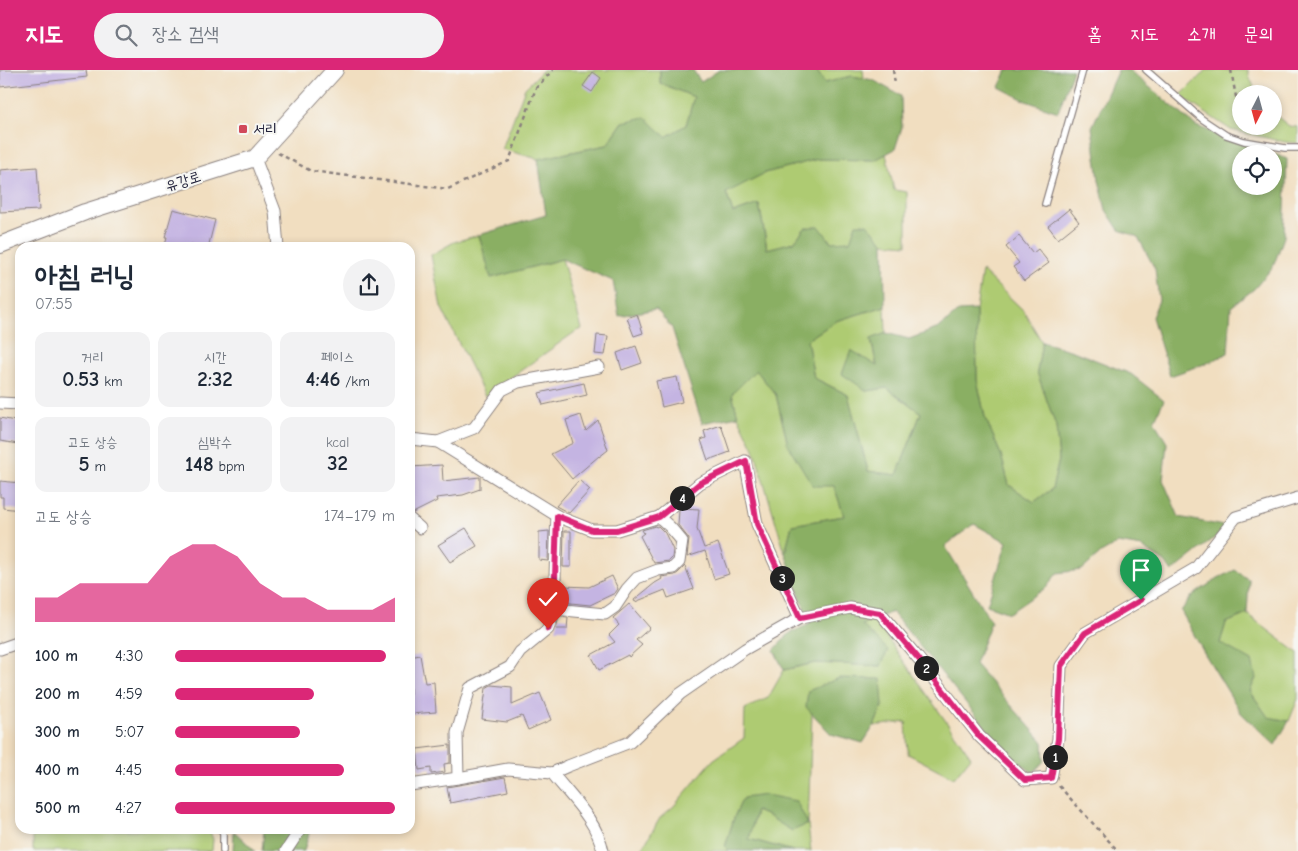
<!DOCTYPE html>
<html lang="ko">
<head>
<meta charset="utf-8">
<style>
	body { margin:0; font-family:"Comic Neue","Poor Story",sans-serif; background:#f2f2f3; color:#1f2937; height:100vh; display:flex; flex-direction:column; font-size:19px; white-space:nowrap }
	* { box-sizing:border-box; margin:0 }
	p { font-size:16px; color:#747a83 }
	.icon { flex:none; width:28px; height:28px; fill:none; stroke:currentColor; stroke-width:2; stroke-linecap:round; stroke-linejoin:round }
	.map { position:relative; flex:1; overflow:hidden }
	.details { position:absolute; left:15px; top:172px; width:400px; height:592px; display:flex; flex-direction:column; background:#fff; border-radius:15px; box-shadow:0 2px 8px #0003 }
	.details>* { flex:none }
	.needle { width:32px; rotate:186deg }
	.tools { position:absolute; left:1232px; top:15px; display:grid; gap:10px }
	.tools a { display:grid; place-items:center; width:50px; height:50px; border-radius:50%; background:#fff; box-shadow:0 2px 8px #0003; font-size:25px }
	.pin { position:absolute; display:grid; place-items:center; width:42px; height:42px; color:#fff; margin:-51px -21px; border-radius:50% 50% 50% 0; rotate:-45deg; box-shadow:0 0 5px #0007 }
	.pin .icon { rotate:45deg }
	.km { position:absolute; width:25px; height:25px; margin:-12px; border-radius:50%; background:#222; color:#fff; font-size:14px; line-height:25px; text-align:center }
	.round { display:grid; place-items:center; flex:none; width:52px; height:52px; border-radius:26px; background:#f2f2f3 }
	.summary { display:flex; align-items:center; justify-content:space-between; height:85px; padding:0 20px }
	h1 { font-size:28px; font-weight:700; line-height:38px }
	.metrics { display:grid; grid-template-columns:repeat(3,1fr); gap:8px; height:85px; padding:5px 20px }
	.metrics div { display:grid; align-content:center; border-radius:12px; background:#f2f2f3; text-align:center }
	.metrics b { font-size:21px; font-weight:700 }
	.metrics small { font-size:14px; font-weight:400 }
	.metrics p { font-size:14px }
	.chart { height:140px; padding:10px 20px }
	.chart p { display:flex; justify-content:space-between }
	.chart svg { width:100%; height:90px; margin-top:5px; fill:#db2777; opacity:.7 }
	ul { padding:0 20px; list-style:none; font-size:16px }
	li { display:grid; grid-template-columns:80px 60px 1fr; align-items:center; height:38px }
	li i { height:12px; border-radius:6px; background:#db2777 }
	header { display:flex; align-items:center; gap:30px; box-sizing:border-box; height:70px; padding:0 25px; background:#db2777; color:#fff }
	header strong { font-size:24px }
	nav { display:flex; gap:28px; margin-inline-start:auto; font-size:18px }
	.search { width:350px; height:45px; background:#f2f2f3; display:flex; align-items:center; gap:12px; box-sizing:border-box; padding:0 18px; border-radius:28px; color:#747a83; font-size:19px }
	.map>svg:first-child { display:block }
	.green { fill:#aecb72; stroke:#687656 }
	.forest { fill:#8aaf64; stroke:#566850 }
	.building { fill:#c4b4e2 }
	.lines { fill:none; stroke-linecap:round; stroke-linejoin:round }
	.service-casing { stroke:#8a807e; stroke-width:8 }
	.minor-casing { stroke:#8a807e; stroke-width:13 }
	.secondary-casing { stroke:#8a807e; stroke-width:18 }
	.path { stroke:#8a807e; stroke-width:2.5; stroke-dasharray:4 4; stroke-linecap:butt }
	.service { stroke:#fff; stroke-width:5.5 }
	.minor { stroke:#fff; stroke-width:11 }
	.secondary { stroke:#fff; stroke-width:16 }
	.route-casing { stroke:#fff; stroke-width:10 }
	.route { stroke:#db2777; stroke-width:6 }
	.poi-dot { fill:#d1495b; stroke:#f6f6f2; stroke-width:2 }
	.labels { text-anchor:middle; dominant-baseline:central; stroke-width:4; stroke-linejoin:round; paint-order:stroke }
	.poi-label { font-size:15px; fill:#22223b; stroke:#f6f6f2; text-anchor:start }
	.street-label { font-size:15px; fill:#22223b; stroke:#f6f6f2 }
</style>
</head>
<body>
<header>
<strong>지도</strong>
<div class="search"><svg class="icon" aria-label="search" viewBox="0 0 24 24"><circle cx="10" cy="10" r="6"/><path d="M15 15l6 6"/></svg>장소 검색</div>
<nav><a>홈</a><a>지도</a><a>소개</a><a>문의</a></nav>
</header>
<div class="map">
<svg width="1298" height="781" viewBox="0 0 1298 781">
	<rect width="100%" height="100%" fill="#f6f6f2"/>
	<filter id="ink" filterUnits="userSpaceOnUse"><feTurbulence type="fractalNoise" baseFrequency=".02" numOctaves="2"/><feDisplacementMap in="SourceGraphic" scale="10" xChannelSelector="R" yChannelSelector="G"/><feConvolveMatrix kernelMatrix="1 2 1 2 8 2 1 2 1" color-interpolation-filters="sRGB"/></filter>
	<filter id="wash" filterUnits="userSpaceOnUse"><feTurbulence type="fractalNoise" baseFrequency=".0096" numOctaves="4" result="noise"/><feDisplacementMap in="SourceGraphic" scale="20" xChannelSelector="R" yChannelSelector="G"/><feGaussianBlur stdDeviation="1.12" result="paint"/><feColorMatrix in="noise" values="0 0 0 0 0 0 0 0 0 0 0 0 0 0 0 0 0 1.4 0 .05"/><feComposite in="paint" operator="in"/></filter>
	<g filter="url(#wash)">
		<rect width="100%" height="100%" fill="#f1dec0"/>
		<g class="green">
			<polygon points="543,0 660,0 660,13 694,27 686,55 666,67 623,52 607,75 538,89 502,79 525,18"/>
			<polygon points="816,0 863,0 864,8 852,6 825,13"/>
			<polygon points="1206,0 1248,0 1250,8 1257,24 1241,24 1241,56 1274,56 1274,44 1289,56 1298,57 1298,73 1285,72 1231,60 1180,26"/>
			<polygon points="886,84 894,120 907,122 907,175 884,173 867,154 850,171 831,173 805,158 794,172 767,179 765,165 759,134 733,143 726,122 765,103 818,89 875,90"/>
			<polygon points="479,165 491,208 562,189 582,259 575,262 485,326 441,237 431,185 454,172"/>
			<polygon points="982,201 1023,240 1042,272 1037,302 1056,356 1059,390 1052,419 1034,432 1009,415 1001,385 985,347 977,310 976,240"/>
			<polygon points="885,236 886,263 871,270 877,297 867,321 887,318 921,343 897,405 868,401 848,325 814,308 807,270 836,251"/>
			<polygon points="756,300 776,325 788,375 834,416 844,446 792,455 785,483 754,379 738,346 732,324"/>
			<polygon points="1247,544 1298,583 1298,629 1289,651 1268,648 1250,621 1256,608 1220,573 1226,553"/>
			<polygon points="874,549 971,687 954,708 908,684 906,652 874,656 883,635 806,637 812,643 808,754 811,781 793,781 749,769 756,741 768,746 743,728 735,745 725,777 730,781 641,781 660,748 674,736 713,690 744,668 745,639 768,628 784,600 815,593 881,596 862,555"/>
			<polygon points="33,760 209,760 213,769 212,781 33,781"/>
		</g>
		<g class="forest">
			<polygon points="660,0 693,0 701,12 719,0 776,0 783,1 785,0 816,0 825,13 852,6 873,10 901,26 902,57 895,79 875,90 818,89 765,103 726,123 733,143 759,134 767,179 794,172 805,158 819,156 831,172 850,171 856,154 867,154 884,173 885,236 836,251 807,270 814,308 848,325 868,401 897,405 921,343 887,318 867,321 842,304 851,280 877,296 871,269 886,263 909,269 939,258 959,241 976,240 977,310 985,347 1001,385 1009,415 1034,432 1052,419 1059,390 1056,356 1037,302 1042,272 1073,281 1131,304 1164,330 1154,351 1167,373 1163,410 1179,447 1228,457 1172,502 1165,492 1142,477 1118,473 1101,483 1082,500 1057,503 1047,517 1009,543 987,535 1007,472 974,454 945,476 991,552 975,594 1043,672 1044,691 1033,703 1005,681 892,542 862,555 888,580 881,596 815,593 784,600 774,580 790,563 810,554 785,483 792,455 844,446 834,416 813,416 788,375 776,325 756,300 732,324 738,346 702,353 672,258 656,239 619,246 613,211 562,189 491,208 479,165 546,145 538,89 607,75 623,52 645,47 666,67 686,55 694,27 660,13"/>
			<polygon points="1007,0 1073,0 1058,42 1026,31 999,17"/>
			<polygon points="1118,0 1129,0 1196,56 1273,84 1241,84 1241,116 1274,116 1274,84 1287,89 1284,167 1273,197 1254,219 1231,237 1228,283 1210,292 1170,306 1152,247 1159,230 1155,199 1138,167 1119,160 1106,140 1099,110 1092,57"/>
			<polygon points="1235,500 1249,510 1247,544 1226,553 1220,573 1252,591 1256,608 1250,621 1268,647 1289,651 1275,675 1241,643 1203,581 1181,541 1192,526 1218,508"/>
			<polygon points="839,608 881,609 883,635 874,656 863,673 831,664 806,637 808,621"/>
			<polygon points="766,725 796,731 808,754 792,761 768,746 756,741 749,769 793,781 730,781 725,777 735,745 743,728"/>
			<polygon points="264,760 310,760 304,781 262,781"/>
			<polygon points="234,761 255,781 233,781"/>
		</g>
		<g id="blocks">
			<g class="building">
				<polygon points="0,0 86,0 87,7 0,17"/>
				<polygon points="593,2 601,8 592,22 583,16"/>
				<polygon points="37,97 39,127 38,127 39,140 0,142 0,100"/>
				<polygon points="173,139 215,150 208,178 191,174 189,178 164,178 167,167 165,167"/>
				<polygon points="1069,139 1079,152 1058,169 1048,156"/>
				<polygon points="1019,166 1033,183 1038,179 1049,193 1024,211 1013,197 1019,193 1006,177"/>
				<polygon points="637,244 643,263 634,266 627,248"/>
				<polygon points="597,265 608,266 605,285 595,284"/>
				<polygon points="636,276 642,293 622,300 617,283"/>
				<polygon points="677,307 682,332 662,337 656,311"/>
				<polygon points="584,313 587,325 543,335 539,323"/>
				<polygon points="581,345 586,361 598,350 608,380 599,387 599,386 572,409 551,384 573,373 566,350"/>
				<polygon points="0,348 20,352 20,364 18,374 0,371"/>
				<polygon points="721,355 730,382 708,390 701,370 706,368 704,361"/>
				<polygon points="442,395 443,411 480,407 480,419 463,425 436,428 437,431 413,443 410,442 410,426 412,425 411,397"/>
				<polygon points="579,410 590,420 569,443 556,436"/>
				<polygon points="0,411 20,413 20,440 3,438 3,427 0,427"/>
				<polygon points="681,438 699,439 697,459 704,478 718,473 729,504 714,509 705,481 687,487 689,469 678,455 679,440"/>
				<polygon points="655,456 656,457 658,456 665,463 673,480 672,488 669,491 654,493 640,466 644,463 642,460"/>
				<polygon points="466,458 477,476 450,492 438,475"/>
				<polygon points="549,461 548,491 539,490 539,462"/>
				<polygon points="564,461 571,461 571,497 563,497"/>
				<polygon points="685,496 694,519 668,528 665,520 635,532 634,530 655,513 662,509 661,507 675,505 678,503"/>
				<polygon points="612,506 618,519 615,523 590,535 562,532 563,516 589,517"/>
				<polygon points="629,534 650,558 636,570 642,575 629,587 628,585 599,600 591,585 615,572 609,565 619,555 613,548"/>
				<polygon points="559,547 568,548 567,559 556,559"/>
				<polygon points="420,585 425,613 434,612 436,642 410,644 410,587"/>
				<polygon points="491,615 512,617 512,635 540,623 551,650 528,660 522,646 507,652 482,649 486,618"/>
				<polygon points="450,675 450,693 444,694 445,702 431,704 431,698 419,700 417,679"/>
				<polygon points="505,707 508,721 450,733 447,717"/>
			</g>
		</g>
	</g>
	<g filter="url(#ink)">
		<use href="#blocks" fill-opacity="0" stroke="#8a807e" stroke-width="1"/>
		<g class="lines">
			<g class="service-casing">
				<g id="service">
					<polyline points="1146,0 1202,49 1226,65 1244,71 1285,78 1298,78"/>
					<polyline points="1045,134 1083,0"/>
					<polyline points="221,760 223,764 223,781"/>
				</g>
			</g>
			<g class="minor-casing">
				<g id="minor">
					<polyline points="255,88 275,141 278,178"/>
					<polyline points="0,333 20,334"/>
					<polyline points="410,369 438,372 474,358 502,320 518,312 599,297"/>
					<polyline points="438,372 559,447 592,460 617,460 659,447 670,457 682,471 679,492 673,498 658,500 637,508 627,519 615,537 605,544 554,539"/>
					<polyline points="410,449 420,458"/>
					<polyline points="800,548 850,538 880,543 918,588 979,666 1025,710 1051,708 1058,669 1061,596 1085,563 1196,498 1236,447 1298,428"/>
					<polyline points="0,579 20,572"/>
					<path d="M552,703C571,727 597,751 603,781"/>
					<polyline points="458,708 508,699 552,703 568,696 630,672 680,624 745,579 800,548 757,454 745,391 700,413 659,447"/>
					<polyline points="410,715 458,708 457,663 470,618 510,597 520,582 548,559 554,539 557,446"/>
					<polyline points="286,781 300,760"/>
				</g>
			</g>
			<g class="secondary-casing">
				<polyline id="secondary" points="0,175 85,142 255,88 335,0"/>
			</g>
			<g class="path">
				<polyline points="893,0 895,14"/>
				<polyline points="1231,0 1241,54"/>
				<polyline points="278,83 311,101 448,119 509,91 536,18 553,0"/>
				<polyline points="1059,716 1118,781"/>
			</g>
			<use href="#service" class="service"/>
			<use href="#minor" class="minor"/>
			<use href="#secondary" class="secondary"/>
		</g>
	</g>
	<g class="lines" filter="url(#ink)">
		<g class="route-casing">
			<polyline id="route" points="548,559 554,539 557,446 592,460 617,460 659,447 700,413 746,391 757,454 800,548 850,538 880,543 918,588 979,666 1025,710 1051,708 1058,669 1061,596 1085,563 1141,530"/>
		</g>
		<use href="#route" class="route"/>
	</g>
	<rect class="poi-dot" x="238" y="54" width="10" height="10" rx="2.5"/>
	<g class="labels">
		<g class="poi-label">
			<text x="253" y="59">서리</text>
		</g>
		<g class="street-label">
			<text transform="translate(183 111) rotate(-18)">유강로</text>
		</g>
	</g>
</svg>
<div class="tools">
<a><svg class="needle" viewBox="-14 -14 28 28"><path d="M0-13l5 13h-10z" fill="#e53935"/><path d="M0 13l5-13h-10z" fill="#747a83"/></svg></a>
<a><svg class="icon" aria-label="locate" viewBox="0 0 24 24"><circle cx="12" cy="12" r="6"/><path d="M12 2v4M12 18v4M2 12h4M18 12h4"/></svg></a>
</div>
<div class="pin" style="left:1141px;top:530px;background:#1e9e55"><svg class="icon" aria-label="arrive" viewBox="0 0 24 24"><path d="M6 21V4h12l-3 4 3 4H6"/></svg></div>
<div class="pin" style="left:548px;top:559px;background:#d93025"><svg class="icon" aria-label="check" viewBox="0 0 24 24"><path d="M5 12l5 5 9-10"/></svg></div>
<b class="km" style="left:1055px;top:687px">1</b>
<b class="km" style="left:926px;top:598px">2</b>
<b class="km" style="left:782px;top:508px">3</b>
<b class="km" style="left:682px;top:428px">4</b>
<section class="details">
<div class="summary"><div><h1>아침 러닝</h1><p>07:55</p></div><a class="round"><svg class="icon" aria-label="share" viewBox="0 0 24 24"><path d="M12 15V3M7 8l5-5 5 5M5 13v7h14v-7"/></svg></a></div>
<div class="metrics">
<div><p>거리</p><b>0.53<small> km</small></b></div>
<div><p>시간</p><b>2:32</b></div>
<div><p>페이스</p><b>4:46<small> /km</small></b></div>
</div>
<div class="metrics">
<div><p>고도 상승</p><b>5<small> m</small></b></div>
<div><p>심박수</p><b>148<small> bpm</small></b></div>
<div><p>kcal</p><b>32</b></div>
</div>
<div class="chart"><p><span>고도 상승</span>174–179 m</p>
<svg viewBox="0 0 160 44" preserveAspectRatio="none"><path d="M0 44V32L10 32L20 25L30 25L40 25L50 25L60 12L70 6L80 6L90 12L100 25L110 32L120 32L130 38L140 38L150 38L160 32V44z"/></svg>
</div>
<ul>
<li><b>100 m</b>4:30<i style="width:96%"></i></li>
<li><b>200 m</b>4:59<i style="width:63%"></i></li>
<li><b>300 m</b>5:07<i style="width:57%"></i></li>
<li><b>400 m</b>4:45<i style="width:77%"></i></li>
<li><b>500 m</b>4:27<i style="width:100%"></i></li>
</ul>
</section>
</div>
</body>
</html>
